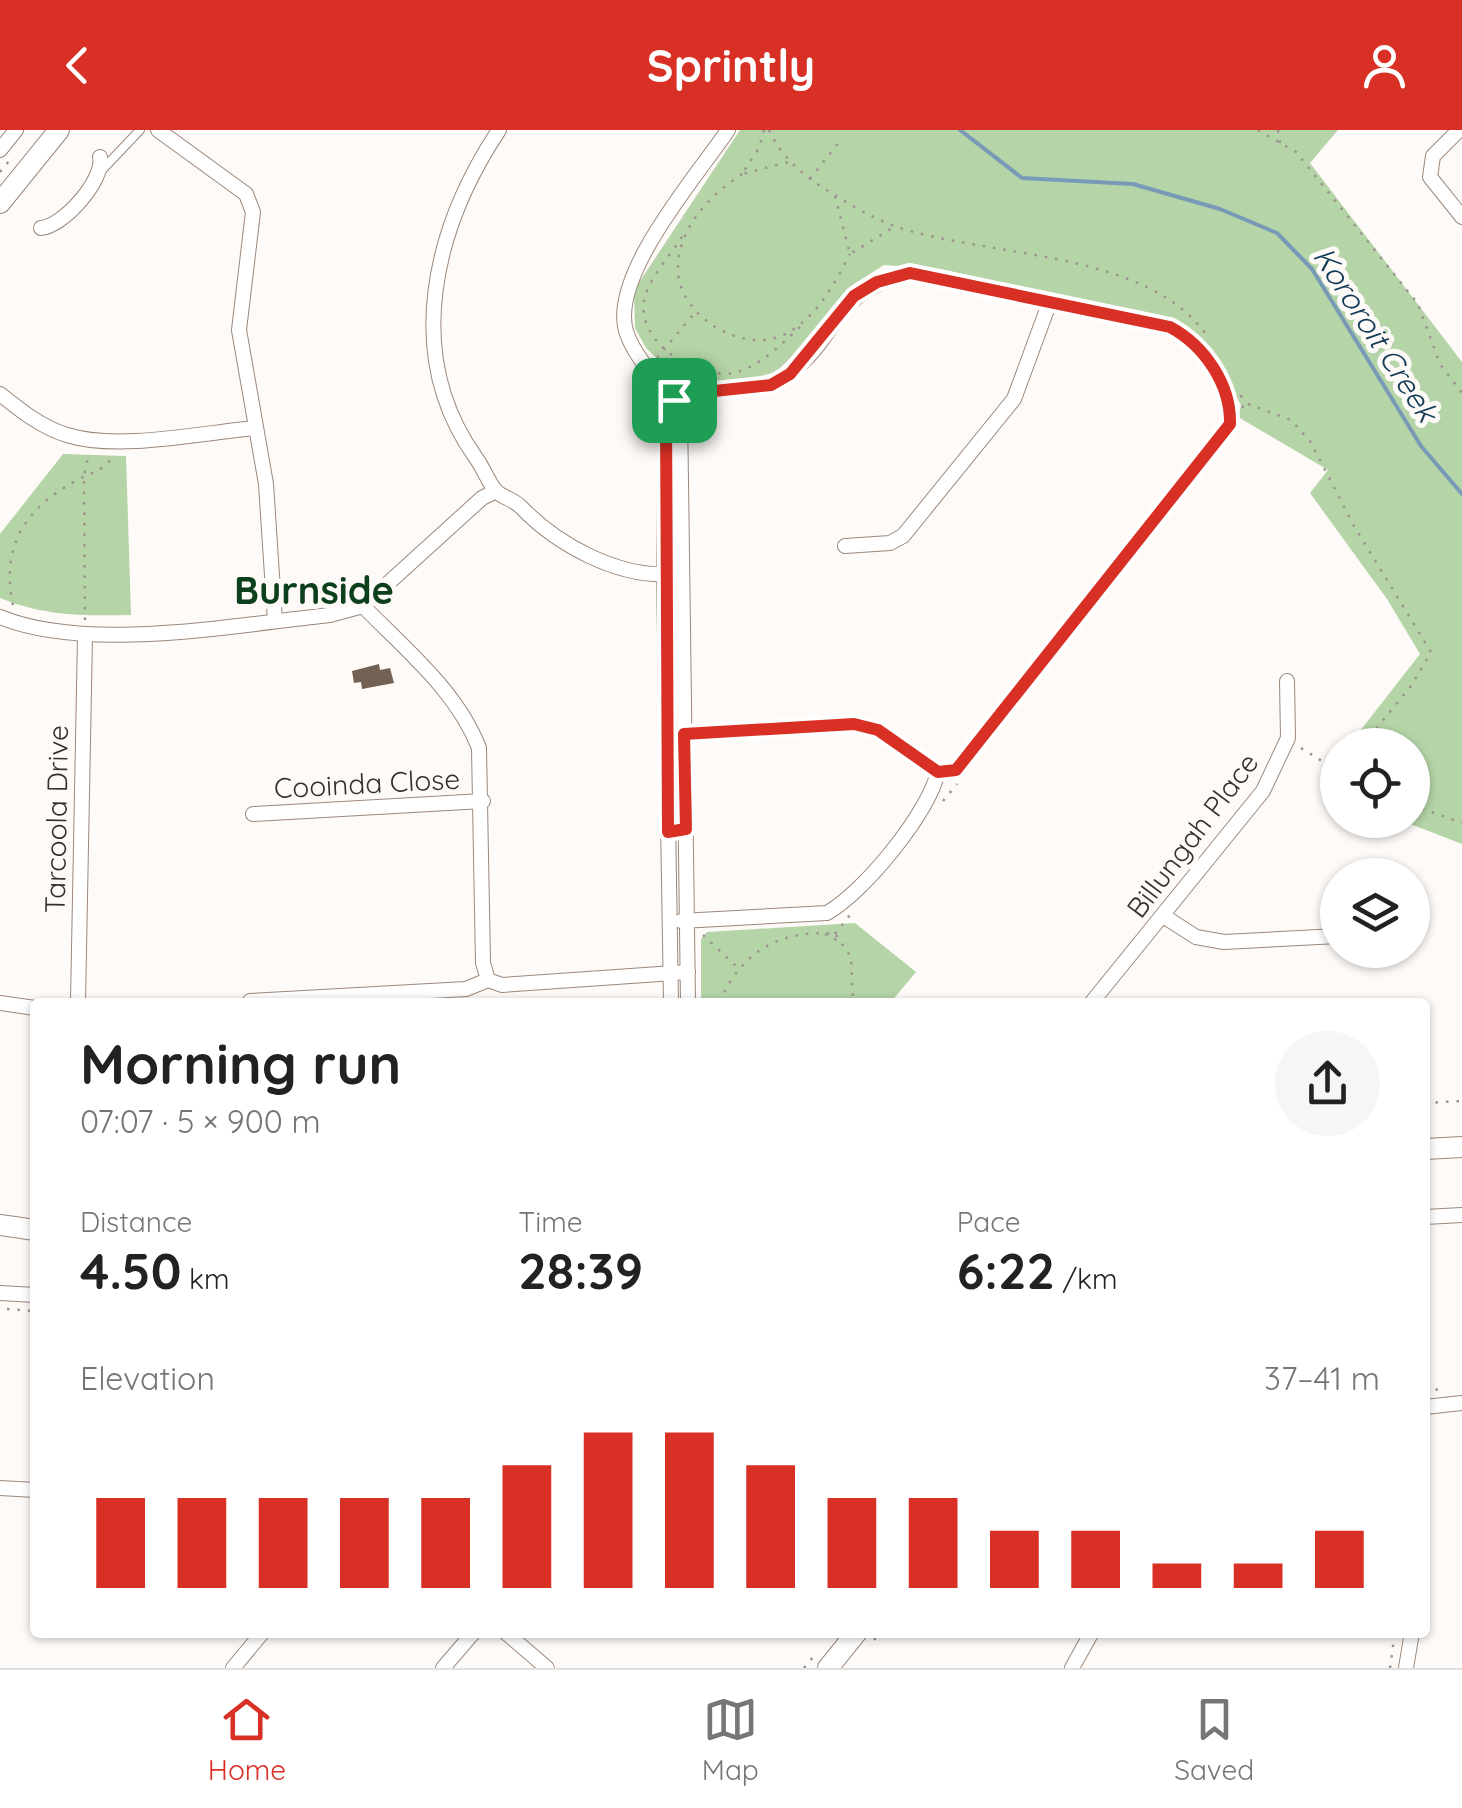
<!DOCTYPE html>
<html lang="en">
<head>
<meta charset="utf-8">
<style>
	body { margin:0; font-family:Quicksand,sans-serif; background:#f6f6f6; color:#222; height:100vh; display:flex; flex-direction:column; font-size:38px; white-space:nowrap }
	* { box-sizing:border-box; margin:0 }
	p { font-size:32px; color:#767676 }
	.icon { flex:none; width:55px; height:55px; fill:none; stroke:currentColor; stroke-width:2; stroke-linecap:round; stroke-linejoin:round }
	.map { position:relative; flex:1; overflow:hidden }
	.details { position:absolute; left:30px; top:868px; width:1400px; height:640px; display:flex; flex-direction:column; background:#fff; border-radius:10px; box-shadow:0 2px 8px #0004 }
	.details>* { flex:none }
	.controls { position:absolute; left:1320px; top:598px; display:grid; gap:20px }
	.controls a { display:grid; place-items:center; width:110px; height:110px; border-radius:50%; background:#fff; box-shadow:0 2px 8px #0004; font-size:50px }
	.pin { position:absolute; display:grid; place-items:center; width:85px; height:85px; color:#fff; margin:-42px; border-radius:20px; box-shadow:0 5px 15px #0006 }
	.round { display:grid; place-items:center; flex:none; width:105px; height:105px; border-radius:52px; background:#f6f6f6 }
	.headline { display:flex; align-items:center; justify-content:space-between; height:170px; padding:0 50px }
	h1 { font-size:55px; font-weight:700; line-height:75px }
	.figures { display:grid; grid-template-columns:repeat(3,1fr); gap:15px; height:170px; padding:10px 50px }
	.figures div { display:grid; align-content:center }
	.figures b { font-size:50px; font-weight:700 }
	.figures small { font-size:28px; font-weight:400 }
	.figures p { font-size:28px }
	.chart { height:280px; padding:20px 50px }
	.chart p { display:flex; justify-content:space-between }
	.chart svg { width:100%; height:180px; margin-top:10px; stroke:#d93025; stroke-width:6 }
	header { display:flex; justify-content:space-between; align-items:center; height:130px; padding:0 50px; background:#d93025; color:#fff; font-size:45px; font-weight:700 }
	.menu { display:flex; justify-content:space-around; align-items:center; height:140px; border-top:2px solid #e0e0e0; background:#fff; font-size:28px; color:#767676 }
	.menu a { display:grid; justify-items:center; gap:5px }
	.menu .on { color:#d93025 }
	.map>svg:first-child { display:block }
	.green { fill:#b5d4a7 }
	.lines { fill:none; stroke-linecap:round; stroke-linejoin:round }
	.stream { stroke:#789ab6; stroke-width:4 }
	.building { fill:#736154 }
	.lane-casing { stroke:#9c887b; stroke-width:10 }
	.street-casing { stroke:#9c887b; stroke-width:16 }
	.secondary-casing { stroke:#9c887b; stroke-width:22 }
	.path { stroke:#9b9591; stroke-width:2.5; stroke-dasharray:2.5 8; stroke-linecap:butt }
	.lane { stroke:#fff; stroke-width:8 }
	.street { stroke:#fff; stroke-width:14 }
	.secondary { stroke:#fff; stroke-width:20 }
	.route-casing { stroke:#fff; stroke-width:20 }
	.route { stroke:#d93025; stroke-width:12 }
	.labels { text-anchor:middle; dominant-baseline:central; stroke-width:10; stroke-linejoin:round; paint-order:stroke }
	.street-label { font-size:28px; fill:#382f2a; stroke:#fefaf7 }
	.water-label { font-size:30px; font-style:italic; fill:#123a56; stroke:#fefaf7 }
	.district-label { font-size:38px; font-weight:bold; fill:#0c401d; stroke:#fefaf7 }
</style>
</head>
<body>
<header><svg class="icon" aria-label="back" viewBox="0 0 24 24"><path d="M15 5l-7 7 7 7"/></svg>Sprintly<svg class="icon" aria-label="person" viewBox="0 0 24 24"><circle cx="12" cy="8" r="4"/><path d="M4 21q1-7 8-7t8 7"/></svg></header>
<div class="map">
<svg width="1462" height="1538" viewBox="0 0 1462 1538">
	<rect width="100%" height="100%" fill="#fefaf7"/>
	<g class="green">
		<path d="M740,0H1338L1310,33L1462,232V714L1400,690H1412V615H1349L1420,524L1387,469L1310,363L1328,340L1238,287L1241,275C1224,244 1209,214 1179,193L940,139L884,135L854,154L811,208L776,242L738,252L680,251L646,218L635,198L634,160Z"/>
		<path d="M63,324L126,326L131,485C84,486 44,486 0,468V404Z"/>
		<polygon points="855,793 916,842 891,872 701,872 701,809 707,802"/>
	</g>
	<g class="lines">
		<polyline class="stream" points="960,0 1022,48 1133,54 1220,79 1277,103 1312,139 1421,316 1462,364"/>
	</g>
	<polygon class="building" points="379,534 380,540 390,538 394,553 362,559 361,552 354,553 352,541"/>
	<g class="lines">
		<g class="lane-casing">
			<polyline id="lane" points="102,40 140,0"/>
		</g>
		<g class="street-casing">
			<g id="street">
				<polyline points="158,0 246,64 253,82 239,200 266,354 275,491"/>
				<path d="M499,0C434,98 402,225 476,328C483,337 489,354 496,361C503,368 513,369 521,377C556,414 618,448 671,444"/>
				<polyline points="1459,0 1433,26 1430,47 1462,87"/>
				<polyline points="0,20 16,0"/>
				<path d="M41,98C64,96 105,49 100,27"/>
				<path d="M0,264C20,280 41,297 67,305C117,321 201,303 255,298"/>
				<polyline points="674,270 680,285 681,351 688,872"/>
				<polyline points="845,416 890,413 903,406 1014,269 1049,174"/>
				<path d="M363,476C405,519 457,561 479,618L483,833L488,850L502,855L688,842"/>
				<path d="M0,487C87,523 235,495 330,485L363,476L482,368L496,361"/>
				<path d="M666,604L854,594L878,599L938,642L956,640L1230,294C1231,255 1205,216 1170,197L910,143C827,164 842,206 787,245C754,269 709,251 674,270C657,249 634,227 626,201C610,145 697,46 728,0"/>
				<polyline points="253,684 483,671"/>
				<polyline points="1165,787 1196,807 1224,812 1338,806"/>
				<path d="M681,791L827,783C864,762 928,684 938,642"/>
				<polyline points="250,871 466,859 488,850"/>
				<polyline points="78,872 85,506"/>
				<polyline points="671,872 664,444 666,282 674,270"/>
				<polyline points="1092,872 1263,661 1288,608 1287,551"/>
				<polyline points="0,873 35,878"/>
				<polyline points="1425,1087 1462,1085"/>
				<polyline points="0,1163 35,1165"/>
				<polyline points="1425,1277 1462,1273"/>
				<polyline points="0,1358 35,1360"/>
				<polyline points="505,1502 547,1538"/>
				<polyline points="233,1538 263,1502"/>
				<polyline points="443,1538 474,1502"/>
				<polyline points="1072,1538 1092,1502"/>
				<polyline points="1406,1538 1412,1502"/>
			</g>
		</g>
		<g class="secondary-casing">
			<g id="secondary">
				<polyline points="0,73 59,0"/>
				<polyline points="1425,1019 1462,1017"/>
				<polyline points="0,1095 35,1100"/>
				<polyline points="828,1538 857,1502"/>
			</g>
		</g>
		<g class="path">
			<polyline points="764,0 759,18 742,44 789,32"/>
			<path d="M769,0C783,30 805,47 833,64C852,76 873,88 894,96C987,128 1147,119 1207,206"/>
			<polyline points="1258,0 1296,22 1418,174 1440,234 1462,263"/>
			<polyline points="1278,0 1280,13"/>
			<polyline points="0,42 9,31"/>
			<path d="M742,44C710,66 681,94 678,135C674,184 745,229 789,202C819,184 834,154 850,124"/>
			<polyline points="810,49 840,11"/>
			<polyline points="835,66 850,124 894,97"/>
			<path d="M682,107C671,124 650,147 645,167C633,210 694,249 733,243C759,238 785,211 803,194"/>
			<polyline points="657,228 697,180"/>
			<polyline points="1241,265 1244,285"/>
			<polyline points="1248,274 1291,290 1310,311 1354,396 1431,522 1411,556 1363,615"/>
			<path d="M13,475C0,414 27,376 81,348C95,341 103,341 113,326"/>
			<polyline points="85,490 84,346 89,323"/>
			<polyline points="1301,618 1338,641"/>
			<polyline points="943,671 957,654"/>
			<polyline points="1412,675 1462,693"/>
			<polyline points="825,804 840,812"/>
			<polyline points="835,804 850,785"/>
			<polyline points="703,805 737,837"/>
			<polyline points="836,805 851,827 853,872"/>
			<path d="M720,872C740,822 781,799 833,804"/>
			<polyline points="1425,973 1462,971"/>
			<polyline points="7,1179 35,1181"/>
			<polyline points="1425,1261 1443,1259"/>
			<polyline points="874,1510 880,1502"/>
			<polyline points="804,1538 813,1527"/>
			<polyline points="1390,1538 1395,1502"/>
		</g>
		<use href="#lane" class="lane"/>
		<use href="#street" class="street"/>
		<use href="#secondary" class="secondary"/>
	</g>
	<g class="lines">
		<g class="route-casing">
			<path id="route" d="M910,143L1170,197C1205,216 1231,255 1230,294L956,640L938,642L878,600L854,594L684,604L686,699L668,702L666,282L674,270L686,264L771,255L790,244L854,166L877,152Z"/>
		</g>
		<use href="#route" class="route"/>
	</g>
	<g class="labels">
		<g class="street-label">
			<text transform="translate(367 653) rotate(-3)">Cooinda Close</text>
			<text transform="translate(56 689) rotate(-89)">Tarcoola Drive</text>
			<text transform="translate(1192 705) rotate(-53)">Billungah Place</text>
		</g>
		<g class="water-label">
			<text transform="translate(1376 204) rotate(57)">Kororoit Creek</text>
		</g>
		<g class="district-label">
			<text x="314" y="460">Burnside</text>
		</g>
	</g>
</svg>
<div class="controls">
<a><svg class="icon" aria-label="locate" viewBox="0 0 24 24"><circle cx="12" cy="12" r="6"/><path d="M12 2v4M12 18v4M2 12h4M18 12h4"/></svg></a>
<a><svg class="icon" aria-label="layers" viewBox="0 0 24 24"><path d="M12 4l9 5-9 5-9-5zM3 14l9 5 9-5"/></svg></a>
</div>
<div class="pin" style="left:674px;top:270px;background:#1e9e55"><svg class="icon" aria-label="arrive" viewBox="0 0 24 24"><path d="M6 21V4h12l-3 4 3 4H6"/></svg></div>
<section class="details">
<div class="headline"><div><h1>Morning run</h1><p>07:07 · 5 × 900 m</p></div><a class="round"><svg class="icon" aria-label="share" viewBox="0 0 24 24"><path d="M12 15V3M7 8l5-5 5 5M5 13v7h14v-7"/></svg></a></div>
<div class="figures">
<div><p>Distance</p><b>4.50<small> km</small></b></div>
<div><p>Time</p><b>28:39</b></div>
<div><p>Pace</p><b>6:22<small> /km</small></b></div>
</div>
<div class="chart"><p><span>Elevation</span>37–41 m</p>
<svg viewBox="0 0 160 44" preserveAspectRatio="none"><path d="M5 44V22M15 44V22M25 44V22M35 44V22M45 44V22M55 44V14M65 44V6M75 44V6M85 44V14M95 44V22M105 44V22M115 44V30M125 44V30M135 44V38M145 44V38M155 44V30"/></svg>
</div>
</section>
</div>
<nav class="menu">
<a class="on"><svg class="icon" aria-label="home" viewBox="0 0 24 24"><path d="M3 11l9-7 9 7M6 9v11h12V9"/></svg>Home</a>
<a><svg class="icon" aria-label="map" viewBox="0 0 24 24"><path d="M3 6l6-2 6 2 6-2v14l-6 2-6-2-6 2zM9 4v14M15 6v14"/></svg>Map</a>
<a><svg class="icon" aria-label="saved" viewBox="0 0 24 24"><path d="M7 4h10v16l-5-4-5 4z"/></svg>Saved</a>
</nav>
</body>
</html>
